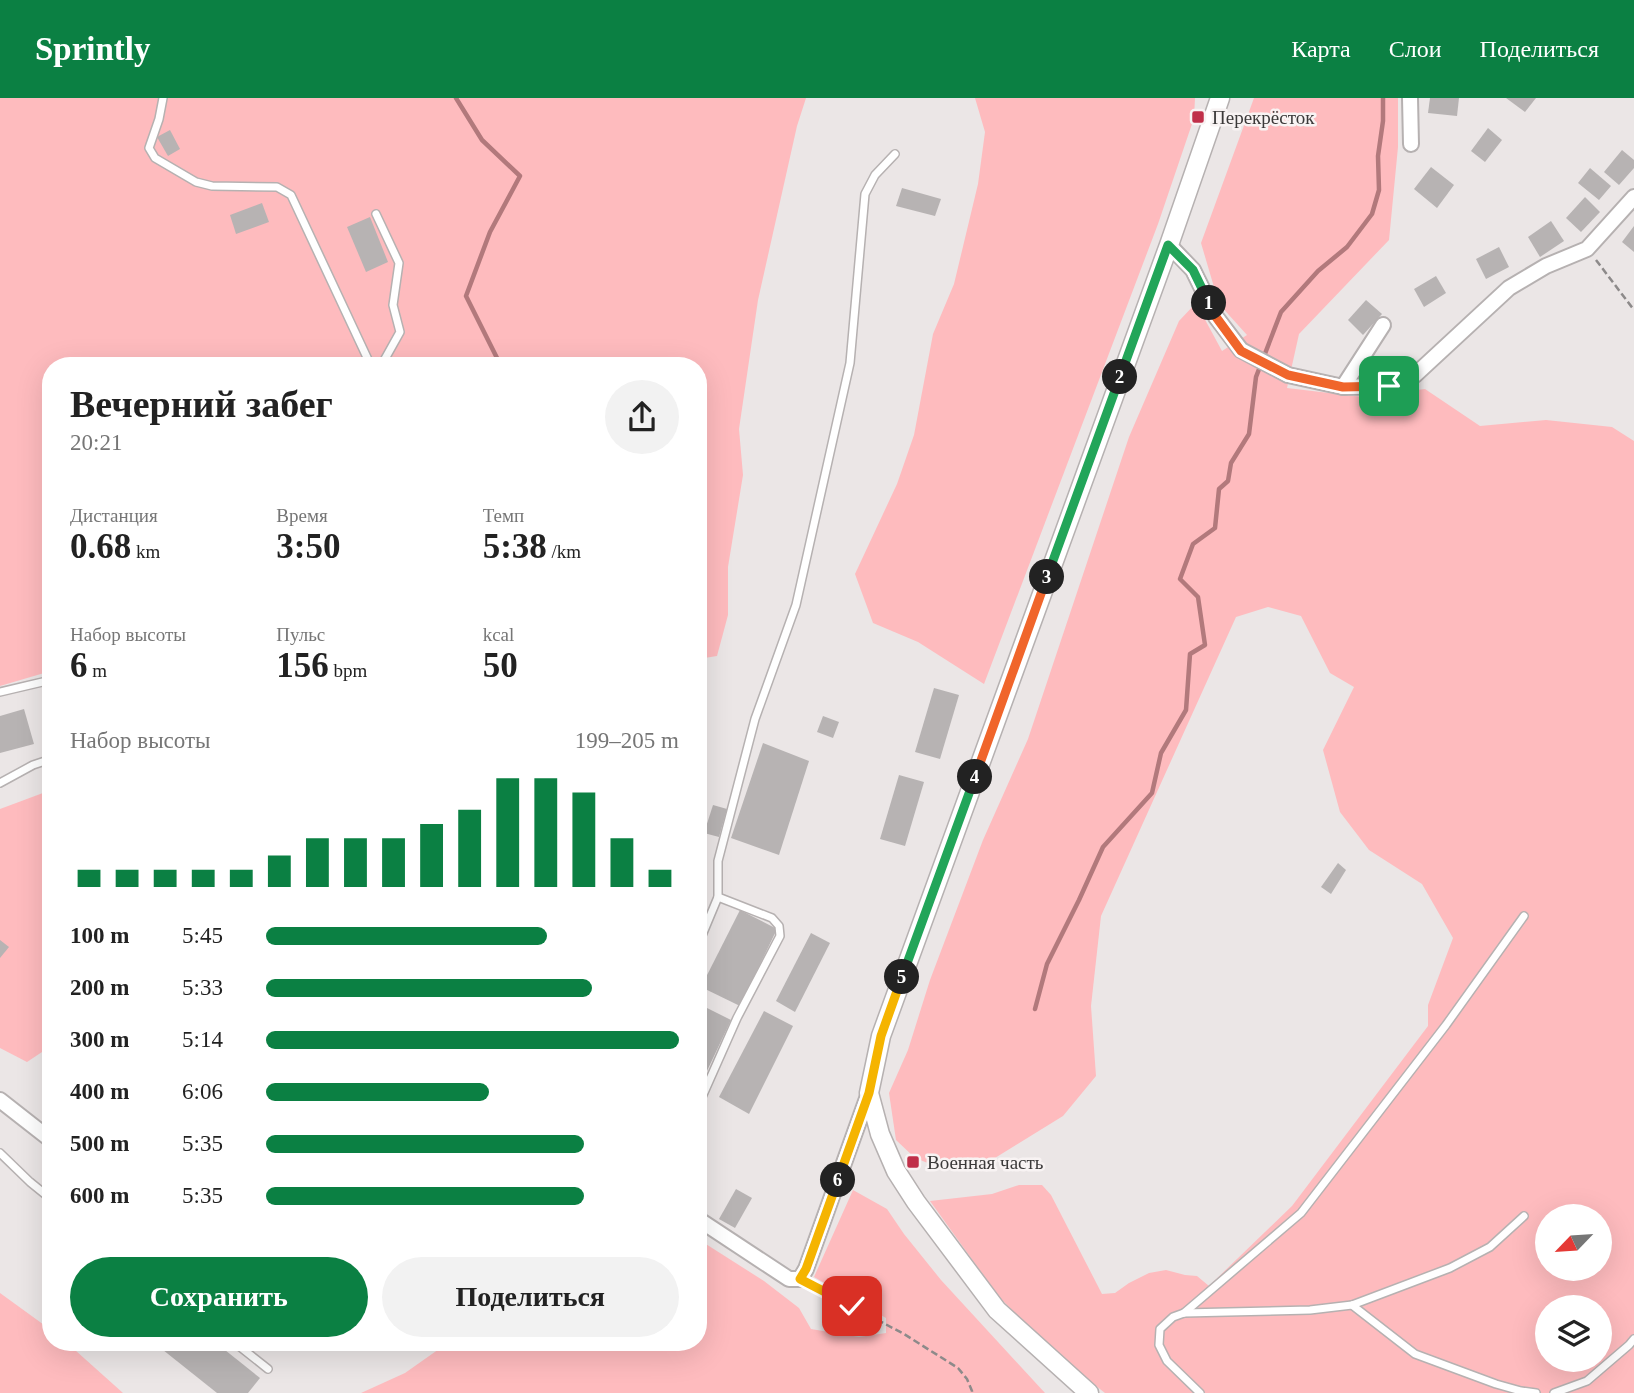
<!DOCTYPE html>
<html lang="ru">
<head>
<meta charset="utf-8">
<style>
	body { margin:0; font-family:Georgia,serif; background:#f2f2f2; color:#222; height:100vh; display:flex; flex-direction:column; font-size:26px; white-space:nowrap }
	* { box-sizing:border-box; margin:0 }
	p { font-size:23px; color:#767676 }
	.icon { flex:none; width:38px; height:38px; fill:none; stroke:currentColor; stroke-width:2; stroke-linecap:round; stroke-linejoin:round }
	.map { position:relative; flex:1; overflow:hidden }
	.sheet { position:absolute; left:42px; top:259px; width:665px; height:994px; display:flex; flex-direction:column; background:#fff; border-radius:28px; box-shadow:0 7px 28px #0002 }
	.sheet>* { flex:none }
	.needle { width:46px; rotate:245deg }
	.buttons { position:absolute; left:1535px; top:1106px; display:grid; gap:14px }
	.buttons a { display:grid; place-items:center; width:77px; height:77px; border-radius:50%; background:#fff; box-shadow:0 7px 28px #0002; font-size:35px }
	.pin { position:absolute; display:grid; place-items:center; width:60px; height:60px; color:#fff; margin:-30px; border-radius:14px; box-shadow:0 4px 10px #0006 }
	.km { position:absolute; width:35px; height:35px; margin:-18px; border-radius:50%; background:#222; color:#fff; font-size:19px; line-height:35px; text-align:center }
	.round { display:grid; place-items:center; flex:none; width:74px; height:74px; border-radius:37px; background:#f2f2f2 }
	.summary { display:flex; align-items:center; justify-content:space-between; height:119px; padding:0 28px }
	h1 { font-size:38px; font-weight:800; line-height:52px }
	.stats { display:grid; grid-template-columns:repeat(3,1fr); gap:10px; height:119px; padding:7px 28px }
	.stats div { display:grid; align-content:center }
	.stats b { font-size:35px; font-weight:800 }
	.stats small { font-size:19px; font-weight:400 }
	.stats p { font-size:19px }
	.chart { height:196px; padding:14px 28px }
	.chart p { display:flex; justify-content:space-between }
	.chart svg { width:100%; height:126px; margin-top:7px; stroke:#0b8043; stroke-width:6 }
	.action { display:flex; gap:14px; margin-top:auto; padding:14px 28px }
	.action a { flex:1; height:80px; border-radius:42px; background:#0b8043; color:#fff; font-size:28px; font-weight:800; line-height:80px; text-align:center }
	.action a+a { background:#f2f2f2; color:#222 }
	ul { padding:0 28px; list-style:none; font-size:23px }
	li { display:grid; grid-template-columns:112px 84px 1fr; align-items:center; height:52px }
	li i { height:18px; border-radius:9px; background:#0b8043 }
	header { display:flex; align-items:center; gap:42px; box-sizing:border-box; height:98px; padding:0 35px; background:#0b8043; color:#fff }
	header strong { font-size:33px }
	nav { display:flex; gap:38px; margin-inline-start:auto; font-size:24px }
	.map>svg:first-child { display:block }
	.green { fill:#febbbe; fill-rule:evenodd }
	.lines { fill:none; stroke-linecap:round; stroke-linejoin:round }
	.stream { stroke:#b2797c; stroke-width:4.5 }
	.building { fill:#b7b3b3 }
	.service-casing { stroke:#b6b1b1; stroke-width:10 }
	.minor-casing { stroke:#b6b1b1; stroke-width:18 }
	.tertiary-casing { stroke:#b6b1b1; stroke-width:21 }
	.path { stroke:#8d8a8a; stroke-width:2.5; stroke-dasharray:7 3.5; stroke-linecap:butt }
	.service { stroke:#fff; stroke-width:7 }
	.minor { stroke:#fff; stroke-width:14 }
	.tertiary { stroke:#fff; stroke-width:18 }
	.split-1-casing { stroke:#fff; stroke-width:14 }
	.split-2-casing { stroke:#fff; stroke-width:14 }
	.split-3-casing { stroke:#fff; stroke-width:14 }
	.split-4-casing { stroke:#fff; stroke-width:14 }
	.split-5-casing { stroke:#fff; stroke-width:14 }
	.split-6-casing { stroke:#fff; stroke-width:14 }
	.split-7-casing { stroke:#fff; stroke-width:14 }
	.split-1 { stroke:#f0652b; stroke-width:9 }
	.split-2 { stroke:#22a559; stroke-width:9 }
	.split-3 { stroke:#22a559; stroke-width:9 }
	.split-4 { stroke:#f0652b; stroke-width:9 }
	.split-5 { stroke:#22a559; stroke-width:9 }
	.split-6 { stroke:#f5b400; stroke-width:9 }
	.split-7 { stroke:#f5b400; stroke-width:9 }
	.poi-dot { fill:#c02f49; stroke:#f8f3f3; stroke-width:2.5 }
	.labels { text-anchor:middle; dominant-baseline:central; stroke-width:5; stroke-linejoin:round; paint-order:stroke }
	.poi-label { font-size:19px; fill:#3b3939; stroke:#f8f3f3; text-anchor:start }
</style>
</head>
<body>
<header>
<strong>Sprintly</strong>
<nav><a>Карта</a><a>Слои</a><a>Поделиться</a></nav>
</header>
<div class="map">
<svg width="1634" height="1295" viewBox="0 0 1634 1295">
	<rect width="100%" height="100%" fill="#ebe6e6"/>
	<g class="green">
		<polygon points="0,0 806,0 797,28 758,202 739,331 743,377 728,469 728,517 717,558 698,561 698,268 51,268 51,573 0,588"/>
		<polygon points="975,0 1195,0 1194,20 1158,126 984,586 918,544 873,525 855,476 897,386 914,337 933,236 954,186 978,86 985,34"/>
		<path d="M1254,0H1398V49L1389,142L1299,236L1287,290L1363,299L1425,291L1480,328L1546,322L1612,329L1634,343V1295H1105L1077,1273L1033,1233L999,1199L930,1103L992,1096L1019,1087H1042L1051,1097L1102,1196L1115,1195L1129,1185L1149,1175L1166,1172L1185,1177L1197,1178L1209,1188L1292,1108L1428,928V907L1453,840L1422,786L1369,752L1340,714L1323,652L1354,589L1330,575L1301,518L1268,509L1236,519L1101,818L1091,908L1096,978L1063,1018L982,1068L943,1071L915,1060L896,1042L889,995L908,952L930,882L983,742L1028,641L1129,339L1179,223L1196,205L1222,253L1247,237L1219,206L1201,145ZM1547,1118H1600V1171H1547ZM1547,1209H1600V1262H1547Z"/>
		<polygon points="51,692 51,948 27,964 0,950 0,711"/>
		<polygon points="853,1092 887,1111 904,1136 941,1182 1045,1295 361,1295 405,1275 449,1244 698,1244 698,1141 764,1183 799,1210 811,1231 859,1239 886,1235 886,1220 814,1179"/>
		<polygon points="0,1195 51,1232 51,1244 66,1244 123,1295 0,1295"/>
	</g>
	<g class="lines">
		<g class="stream">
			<polyline points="456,0 482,42 520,78 490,134 466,198 501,268"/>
			<polyline points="1035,911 1047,866 1079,802 1103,749 1152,695 1161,655 1186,612 1190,556 1205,547 1198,499 1180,481 1193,446 1215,430 1219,391 1228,383 1231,365 1249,336 1256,279 1281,214 1318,173 1347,149 1372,116 1379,92 1378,58 1383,23 1383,0"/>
		</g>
	</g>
	<g class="building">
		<polygon points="1430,0 1459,0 1457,18 1428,15"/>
		<polygon points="1506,0 1536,0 1525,14"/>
		<polygon points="1488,30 1502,42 1485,64 1471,53"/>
		<polygon points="170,32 180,51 168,58 157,39"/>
		<polygon points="1622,52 1634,62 1634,70 1619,87 1604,74"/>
		<polygon points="1431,69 1454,87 1437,110 1414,91"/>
		<polygon points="1590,70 1611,88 1599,102 1578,85"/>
		<polygon points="902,90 941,101 935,118 896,108"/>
		<polygon points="1585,99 1600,114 1581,134 1566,120"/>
		<polygon points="262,105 269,124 236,136 230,117"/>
		<polygon points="370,119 388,164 366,174 347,129"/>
		<polygon points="1551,123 1564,143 1540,159 1528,139"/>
		<polygon points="1634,128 1634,154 1622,144"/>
		<polygon points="1499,149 1509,169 1486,181 1476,161"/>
		<polygon points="1436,178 1446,195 1424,209 1414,191"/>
		<polygon points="1366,202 1382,216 1363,237 1348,222"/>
		<polygon points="934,590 959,597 940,661 915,654"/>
		<polygon points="24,611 34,646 0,655 0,618"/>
		<polygon points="823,618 839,624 833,640 817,634"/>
		<polygon points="763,645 809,663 779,757 731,740"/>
		<polygon points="899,677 924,684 905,748 880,741"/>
		<polygon points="713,707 727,711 719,739 704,735"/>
		<polygon points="1338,765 1346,772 1331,796 1321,789"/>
		<polygon points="740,812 777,831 740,908 701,889"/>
		<polygon points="811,835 830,845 795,914 776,903"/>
		<polygon points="0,842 9,849 0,860"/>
		<polygon points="701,907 731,922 698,992 698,913"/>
		<polygon points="764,913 793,928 749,1016 719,999"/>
		<polygon points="51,964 51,982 42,975"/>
		<polygon points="736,1091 752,1100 735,1130 719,1121"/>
		<polygon points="153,1244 215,1244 260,1280 248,1295 217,1295"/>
	</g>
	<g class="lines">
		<g class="service-casing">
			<g id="service">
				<polyline points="163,0 159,21 149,50 155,60 196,84 212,88 277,89 291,97 371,268"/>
				<polyline points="376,116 399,165 393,207 400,234 381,268"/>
				<polyline points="0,594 51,582"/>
				<polyline points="0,685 33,667 51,661"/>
				<polyline points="698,847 718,799 718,763 755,621 796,507 850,265 865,96 875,77 895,56"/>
				<polyline points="698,1008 737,920 780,838 779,828 772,820 718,799"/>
				<polyline points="0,1055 30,1084 51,1101"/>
				<polyline points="1352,1207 1415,1256 1496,1286 1521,1293 1536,1295"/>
				<polyline points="1184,1215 1301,1115 1446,927 1524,818"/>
				<polyline points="234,1244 268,1271"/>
				<polyline points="1200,1295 1167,1263 1159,1247 1160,1231 1173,1219 1184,1215 1310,1212 1352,1207 1450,1170 1490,1149 1524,1118"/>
				<polyline points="1554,1295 1587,1283 1629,1247 1634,1241"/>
			</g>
		</g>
		<g class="minor-casing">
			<g id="minor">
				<polyline points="1410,0 1411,46"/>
				<polyline points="1169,147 1193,172 1216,219 1241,252 1288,277 1343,289 1389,288 1415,277 1509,190 1546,168 1587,151 1634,99"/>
				<polyline points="1343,289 1383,227"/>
				<polyline points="0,1002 51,1042"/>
				<polyline points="698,1121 789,1181 800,1181 806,1171 869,995"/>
			</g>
		</g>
		<g class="tertiary-casing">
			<polyline id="tertiary" points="1089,1295 997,1212 916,1104 896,1073 880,1036 869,995 881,938 1169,147 1220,0"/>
		</g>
		<g class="path">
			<polyline points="1596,162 1634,212"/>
			<polyline points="812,1187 904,1236 958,1270 967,1281 972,1293 972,1295"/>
		</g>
		<use href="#service" class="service"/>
		<use href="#minor" class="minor"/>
		<use href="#tertiary" class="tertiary"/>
	</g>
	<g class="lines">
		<g class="split-1-casing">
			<polyline id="split-1" points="1209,205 1216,219 1241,253 1288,277 1343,289 1389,288"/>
		</g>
		<g class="split-2-casing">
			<polyline id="split-2" points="1120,279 1168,147 1193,172 1209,205"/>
		</g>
		<g class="split-3-casing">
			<polyline id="split-3" points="1047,479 1120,279"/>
		</g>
		<g class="split-4-casing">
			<polyline id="split-4" points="975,679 1047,479"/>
		</g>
		<g class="split-5-casing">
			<polyline id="split-5" points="902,879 975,679"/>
		</g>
		<g class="split-6-casing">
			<polyline id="split-6" points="838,1082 869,995 881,938 902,879"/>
		</g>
		<g class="split-7-casing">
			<polyline id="split-7" points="838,1082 806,1171 800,1181 852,1208"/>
		</g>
		<use href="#split-1" class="split-1"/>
		<use href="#split-2" class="split-2"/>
		<use href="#split-3" class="split-3"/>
		<use href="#split-4" class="split-4"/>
		<use href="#split-5" class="split-5"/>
		<use href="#split-6" class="split-6"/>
		<use href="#split-7" class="split-7"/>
	</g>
	<g class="poi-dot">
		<rect x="1191" y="12" width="14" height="14" rx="3.5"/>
		<rect x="906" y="1057" width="14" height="14" rx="3.5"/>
	</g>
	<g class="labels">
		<g class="poi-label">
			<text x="1212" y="19">Перекрёсток</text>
			<text x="927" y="1064">Военная часть</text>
		</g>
	</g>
</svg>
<div class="buttons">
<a><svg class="needle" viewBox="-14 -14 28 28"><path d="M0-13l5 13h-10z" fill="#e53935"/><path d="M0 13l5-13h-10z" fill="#767676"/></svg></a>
<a><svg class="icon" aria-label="layers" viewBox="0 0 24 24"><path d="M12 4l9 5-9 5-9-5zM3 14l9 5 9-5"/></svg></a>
</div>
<div class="pin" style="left:1389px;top:288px;background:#1e9e55"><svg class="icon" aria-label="arrive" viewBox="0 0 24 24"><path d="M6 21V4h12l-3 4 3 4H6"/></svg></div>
<div class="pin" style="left:852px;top:1208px;background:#d93025"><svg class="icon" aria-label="check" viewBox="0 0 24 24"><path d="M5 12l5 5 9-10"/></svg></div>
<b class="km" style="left:1209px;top:205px">1</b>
<b class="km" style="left:1120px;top:279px">2</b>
<b class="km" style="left:1047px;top:479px">3</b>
<b class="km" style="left:975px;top:679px">4</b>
<b class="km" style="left:902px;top:879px">5</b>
<b class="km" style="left:838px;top:1082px">6</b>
<section class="sheet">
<div class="summary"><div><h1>Вечерний забег</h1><p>20:21</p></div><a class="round"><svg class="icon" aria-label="share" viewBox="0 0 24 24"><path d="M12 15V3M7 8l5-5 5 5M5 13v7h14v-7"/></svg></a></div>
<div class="stats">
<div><p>Дистанция</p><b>0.68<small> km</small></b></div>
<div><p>Время</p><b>3:50</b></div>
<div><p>Темп</p><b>5:38<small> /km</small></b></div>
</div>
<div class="stats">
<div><p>Набор высоты</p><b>6<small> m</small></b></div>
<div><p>Пульс</p><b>156<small> bpm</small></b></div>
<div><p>kcal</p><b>50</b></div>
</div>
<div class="chart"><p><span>Набор высоты</span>199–205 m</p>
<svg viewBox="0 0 160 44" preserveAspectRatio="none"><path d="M5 44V38M15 44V38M25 44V38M35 44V38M45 44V38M55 44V33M65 44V27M75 44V27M85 44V27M95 44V22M105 44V17M115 44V6M125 44V6M135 44V11M145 44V27M155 44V38"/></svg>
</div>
<ul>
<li><b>100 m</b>5:45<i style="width:68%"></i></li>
<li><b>200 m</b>5:33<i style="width:79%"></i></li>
<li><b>300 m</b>5:14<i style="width:100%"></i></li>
<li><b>400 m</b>6:06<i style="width:54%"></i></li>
<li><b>500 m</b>5:35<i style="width:77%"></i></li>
<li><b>600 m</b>5:35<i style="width:77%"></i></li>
</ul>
<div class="action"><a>Сохранить</a><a>Поделиться</a></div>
</section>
</div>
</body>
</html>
